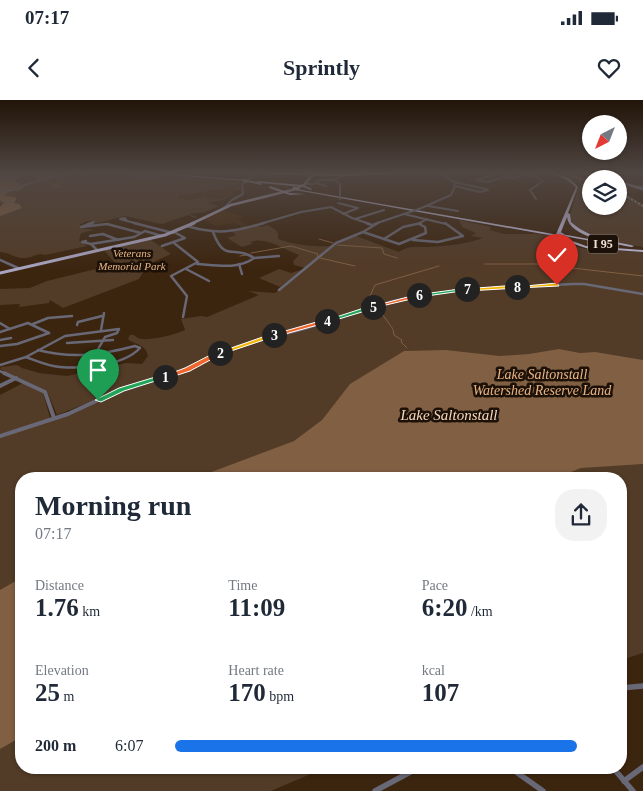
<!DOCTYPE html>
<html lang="en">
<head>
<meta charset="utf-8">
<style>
	body { margin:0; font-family:"Times New Roman",serif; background:#f2f2f3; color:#1f2937; height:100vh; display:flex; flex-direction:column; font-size:19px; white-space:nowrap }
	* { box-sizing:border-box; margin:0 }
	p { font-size:16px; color:#747a83 }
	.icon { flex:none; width:28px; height:28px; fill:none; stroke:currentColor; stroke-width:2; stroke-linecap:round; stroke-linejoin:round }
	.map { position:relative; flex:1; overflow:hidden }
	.details { position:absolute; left:15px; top:372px; width:612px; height:302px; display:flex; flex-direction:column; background:#fff; border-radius:20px; box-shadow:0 1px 4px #0004 }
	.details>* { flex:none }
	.needle { width:32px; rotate:222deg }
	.fabs { position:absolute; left:582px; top:15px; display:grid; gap:10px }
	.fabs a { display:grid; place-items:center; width:45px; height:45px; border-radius:50%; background:#fff; box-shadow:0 1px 4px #0004; font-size:25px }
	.pin { position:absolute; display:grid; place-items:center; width:42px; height:42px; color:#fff; margin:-51px -21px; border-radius:50% 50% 50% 0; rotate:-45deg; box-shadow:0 0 5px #0007 }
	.pin .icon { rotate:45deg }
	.km { position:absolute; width:25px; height:25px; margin:-12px; border-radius:50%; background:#222; color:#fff; font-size:14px; line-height:25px; text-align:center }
	.round { display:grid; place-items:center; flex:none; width:52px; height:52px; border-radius:20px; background:#f2f2f3 }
	.head { display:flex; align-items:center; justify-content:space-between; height:85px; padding:0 20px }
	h1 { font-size:28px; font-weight:700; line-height:38px }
	.figures { display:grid; grid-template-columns:repeat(3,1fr); gap:8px; height:85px; padding:5px 20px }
	.figures div { display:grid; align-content:center }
	.figures b { font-size:25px; font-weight:700 }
	.figures small { font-size:14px; font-weight:400 }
	.figures p { font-size:14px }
	ul { padding:0 20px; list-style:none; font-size:16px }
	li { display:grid; grid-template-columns:80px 60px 1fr; align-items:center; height:38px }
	li i { height:12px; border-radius:6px; background:#1a73e8 }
	.status { display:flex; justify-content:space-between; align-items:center; height:35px; padding:0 25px; background:#fff; direction:ltr }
	.status svg { height:14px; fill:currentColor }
	header { display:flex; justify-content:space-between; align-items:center; height:65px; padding:0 20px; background:#fff; font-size:22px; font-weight:700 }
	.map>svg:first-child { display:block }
	.built { fill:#492d11 }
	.green { fill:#523b27 }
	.water { fill:#805f43 }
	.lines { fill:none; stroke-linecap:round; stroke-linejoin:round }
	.stream { stroke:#805f43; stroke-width:1 }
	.minor-far3 { stroke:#696876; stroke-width:2 }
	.minor-far2 { stroke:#696876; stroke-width:2.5 }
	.minor-far1 { stroke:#696876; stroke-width:4 }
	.minor { stroke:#696876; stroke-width:5.5 }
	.major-far1 { stroke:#a8a4c0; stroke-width:2.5 }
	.major { stroke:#a8a4c0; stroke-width:3 }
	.highway { fill:#c0bcde; fill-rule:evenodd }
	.rail-casing { stroke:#a99787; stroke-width:2 }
	.rail { stroke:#1b1108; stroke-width:1; stroke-dasharray:2; stroke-linecap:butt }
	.minor-bridge { stroke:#696876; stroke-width:2 }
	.highway-bridge-far1 { stroke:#c0bcde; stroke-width:3 }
	.highway-bridge { stroke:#c0bcde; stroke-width:4 }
	.split-1 { fill:#22a559; stroke:#fff }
	.split-2 { fill:#f0652b; stroke:#fff }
	.split-3 { fill:#f5b400; stroke:#fff }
	.split-4 { fill:#f0652b; stroke:#fff }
	.split-5 { fill:#22a559; stroke:#fff }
	.split-6 { fill:#f0652b; stroke:#fff }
	.split-7 { fill:#22a559; stroke:#fff }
	.split-8 { fill:#f5b400; stroke:#fff }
	.split-9 { fill:#f5b400; stroke:#fff }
	.labels { text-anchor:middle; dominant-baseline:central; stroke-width:5; stroke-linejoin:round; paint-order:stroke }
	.far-park-label { font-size:11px; font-style:italic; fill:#ebb484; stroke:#1b1108 }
	.shield { fill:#1b1108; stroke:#b0a297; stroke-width:1 }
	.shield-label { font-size:12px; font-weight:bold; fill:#f0e0d4 }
	.park-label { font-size:14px; font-style:italic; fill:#ebb484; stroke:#1b1108 }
	.water-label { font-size:15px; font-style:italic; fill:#fad8bb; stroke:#1b1108 }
</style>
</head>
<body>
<div class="status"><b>07:17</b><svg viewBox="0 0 49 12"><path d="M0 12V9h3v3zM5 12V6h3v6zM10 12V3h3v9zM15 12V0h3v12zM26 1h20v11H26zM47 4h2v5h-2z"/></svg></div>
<header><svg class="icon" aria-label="back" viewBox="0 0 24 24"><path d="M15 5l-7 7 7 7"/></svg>Sprintly<svg class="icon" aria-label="heart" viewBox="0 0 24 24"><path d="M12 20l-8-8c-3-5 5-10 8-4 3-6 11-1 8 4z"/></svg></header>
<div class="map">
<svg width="643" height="691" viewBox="0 0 643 691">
	<rect width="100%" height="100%" fill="#3c250f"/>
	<g class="built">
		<polygon points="562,72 600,72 625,78 643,83 643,91 628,95 619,90 619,79 591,79 591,81"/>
		<polygon points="237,86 237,90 232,92 233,95 213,99 207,100 205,97 187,100 184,99 185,97 181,99 177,96"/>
		<polygon points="223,110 244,117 237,119 247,125 242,127 235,123 216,126 202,119"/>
	</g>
	<g class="green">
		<path d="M10,72H64L66,73L64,75L76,72L77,75L108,73L105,72C148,72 196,77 242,82L238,85H240L241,90H237V86L177,96L181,99L187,97L184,99L187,100L206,97L207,100L241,95L208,103L219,106L205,112L189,114L197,117L195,118L188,115L162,124L125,116L89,125L97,122L88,121L80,124V128L94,130L81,133L79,141L87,146L45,155C38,152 32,158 24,158C16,159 9,152 0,152V74Z"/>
		<path d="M552,72L591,82V106H619V92L643,107V147C620,143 583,140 569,118L580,84L568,77Z"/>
		<path d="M459,120L491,127L490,130L504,134H536L554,136L570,145L585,149L643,152V193L583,184L453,189L412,196L235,246L190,267L136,284L57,315L47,291L0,269L1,267L17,265L22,268L39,273L67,276L126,263L142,264L148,256C145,243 136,246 128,239L130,235C136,234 135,238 141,239C154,240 174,235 185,230L181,219L201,216L207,217L259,195L248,191L275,193L335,145L356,136L399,152C409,145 418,147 429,147C447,146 467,144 483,138L471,136L476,133L462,127Z"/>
		<path d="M256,124L261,127L268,125L276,130L278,134V139C295,145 313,147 332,146L305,168L294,165L293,161L299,155C285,150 265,136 251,142L252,144L242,147L227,138L236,135L230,130Z"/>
		<polygon points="150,139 171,154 147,165 139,179 63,208 50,200 49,203 19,207 20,204 0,205 0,189 30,188 47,181 116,164 104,150"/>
		<polygon points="279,169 291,173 304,169 280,187 259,178"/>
		<polygon points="584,184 643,194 643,553 621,560 621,379 21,379 21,669 322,669 271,691 0,691 0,337 23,330 123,290 183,272 234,248 391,202 438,192"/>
		<polygon points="23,283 43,293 50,318 0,335 0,295"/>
	</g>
	<g class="water">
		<polygon points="18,72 47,72 55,75 39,80 30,75 30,73 24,72 23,76 15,81 22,85 4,95 17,98 14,103 19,104 22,108 0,116 0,107 4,103 0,100 0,74"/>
		<polygon points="559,249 580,253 595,252 643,260 643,364 581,368 553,379 193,379 294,341 322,320 350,284 404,251 446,250 500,256 529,254"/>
		<polygon points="21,478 21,637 0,649 0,490"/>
	</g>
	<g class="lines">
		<g class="stream">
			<polyline points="43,81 60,86 56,88"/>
			<polyline points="319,139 333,143"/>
			<polyline points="337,145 382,148 384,154 397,158"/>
			<polyline points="251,153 291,146 318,154 317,157"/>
			<polyline points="240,156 246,155"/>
			<polyline points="320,158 355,166"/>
			<polyline points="485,164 536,164 643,176"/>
			<polyline points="374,204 369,198 375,185 439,166"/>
			<polyline points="377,207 393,229"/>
			<polyline points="393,230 394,235 402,240 401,242 407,248"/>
		</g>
		<g class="minor-far3">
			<polyline points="78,72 83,74 96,72"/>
			<polyline points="124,72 135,76 155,76 156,78"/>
			<polyline points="439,72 454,82 486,89"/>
			<polyline points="527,72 543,81 530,90 536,99"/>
			<polyline points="0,74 9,72"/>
			<polyline points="600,77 612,74"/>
			<polyline points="506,78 514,78 530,73"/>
			<polyline points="477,80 488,82 513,74 506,72"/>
			<polyline points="477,80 502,72"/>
			<polyline points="316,83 326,86"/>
			<polyline points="305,84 314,84 320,80 335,80"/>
			<polyline points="455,86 480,92 488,90 486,89"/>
			<polyline points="637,87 643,86"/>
			<polyline points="0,90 16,90 27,84 72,72"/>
			<polyline points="340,95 340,84 335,80 343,75"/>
			<polyline points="338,103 358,108 343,114"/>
			<polyline points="428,106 458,111"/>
			<polyline points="331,107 352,118 370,124"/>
			<polyline points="224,108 232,100 243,94 242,84 260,72"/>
			<polyline points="419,109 451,95 455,86 454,81"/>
			<polyline points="404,114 446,124"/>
			<polygon points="125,118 127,121 120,119"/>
			<polyline points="355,119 384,110"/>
			<polyline points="127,121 139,124"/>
			<polyline points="88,124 94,122"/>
			<polyline points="106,124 108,124"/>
			<polyline points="260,124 301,112 331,107"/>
			<polyline points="374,124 413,111"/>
			<polyline points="418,124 427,119"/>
		</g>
		<g class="minor-far2">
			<polyline points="92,123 81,127 107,124 141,133"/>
			<polyline points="134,123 173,133"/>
			<polyline points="366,123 372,125"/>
			<path d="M187,126C217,135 234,132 264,123"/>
			<polyline points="363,132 399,144 426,133 425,127 419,124"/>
			<polyline points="90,136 103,134 118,140"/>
			<polyline points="384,139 403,127 421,123"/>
			<polyline points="413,140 438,142 463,136 445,123"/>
			<polyline points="86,141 82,142 91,144"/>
			<polyline points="174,143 198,162 171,176 187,196 183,217"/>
			<polyline points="162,146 185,138 174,132"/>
			<polyline points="97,150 91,144 134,137 145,131 162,136"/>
			<polyline points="254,158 279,156"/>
			<polyline points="0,160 18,168"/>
			<path d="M197,164C215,165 238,170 254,158C234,144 225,164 213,132"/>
			<polyline points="239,164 242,174"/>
			<polyline points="186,169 209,181"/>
			<polyline points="279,190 336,143 363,132 378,123"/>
			<polyline points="0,223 10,229"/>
			<polyline points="33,224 48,218 72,216"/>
			<polyline points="77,225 78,222 102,216"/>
			<polyline points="101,230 104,213"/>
			<polyline points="0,232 28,223 49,233"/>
			<polyline points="0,240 11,238"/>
			<polyline points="67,243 113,240"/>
			<polyline points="0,246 17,244 49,233"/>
			<path d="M26,257C37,261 48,266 60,267C84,269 123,266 140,248L135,246C101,255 72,259 38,250"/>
			<polyline points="0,265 26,257 65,236 119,229 117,233 105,237 97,251 99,255"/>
			<polyline points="0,271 6,274"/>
			<polyline points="173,274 238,246 304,229 393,201 458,190 573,184 584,184 643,194"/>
		</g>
		<g class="minor-far1">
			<polyline points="4,273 45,292 54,318"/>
			<polyline points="0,286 16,278"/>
			<polyline points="0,336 68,314 122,289 177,273"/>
		</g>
		<g class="minor">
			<polyline points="621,588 643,586"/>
			<polyline points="512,669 543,691"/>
			<polyline points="614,669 633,691"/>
			<polyline points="624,681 643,667"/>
			<polyline points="375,691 416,669"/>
		</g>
		<g class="major-far1">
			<polyline points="234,72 343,75 413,72"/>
			<polyline points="582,72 605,79"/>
			<polyline points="619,82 643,89"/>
			<polyline points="191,124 231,105 296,89 305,84 312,75"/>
		</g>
		<polyline class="major" points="0,173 165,135 194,123"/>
		<g class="highway">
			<polygon points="145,72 245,80 257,82 258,81 303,85 312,89 311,90 303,87 260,83 262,84 261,85 244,81 146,73"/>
			<path d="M548,72H551L569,78L578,87L568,113L570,114L571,122C583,133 598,138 614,142C621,143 628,144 634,146L632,147C615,144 569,137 567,117L561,132L562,134L599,141L597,142L563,136L564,138L586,146L643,150V152L586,148L562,140L560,137L295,90L296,89L559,135L557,132L576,87L567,80Z"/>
			<polygon points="270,86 290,93 305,94 290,95 269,88"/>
		</g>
		<g class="rail-casing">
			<g id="rail">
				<polyline points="558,72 591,82"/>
				<polyline points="619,92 643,106"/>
			</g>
		</g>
		<use href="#rail" class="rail"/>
		<g class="minor-bridge">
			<polyline points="340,95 340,99"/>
			<polyline points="413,111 419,109"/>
		</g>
		<g class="highway-bridge-far1">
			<polyline points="244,80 246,81"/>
			<polyline points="294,88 298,89"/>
		</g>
		<polyline class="highway-bridge" points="558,134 562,135"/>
	</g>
	<linearGradient id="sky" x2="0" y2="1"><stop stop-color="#211408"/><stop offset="0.43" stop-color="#504642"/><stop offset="1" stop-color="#504642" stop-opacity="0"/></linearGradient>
	<rect width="643" height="169" fill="url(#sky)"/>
	<polygon class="split-1" points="162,275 168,277 124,291 101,302 95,300 119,288"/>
	<polygon class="split-2" points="218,251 223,253 190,271 165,279 161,277 185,268"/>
	<polygon class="split-3" points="274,233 276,236 222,254 217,253"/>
	<polygon class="split-4" points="327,219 329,222 274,237 271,235"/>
	<polygon class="split-5" points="373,205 375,208 329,222 324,221"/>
	<polygon class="split-6" points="419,194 420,197 373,208 370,207"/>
	<polygon class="split-7" points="467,188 469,190 419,197 416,195"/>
	<polygon class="split-8" points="517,185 519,188 467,191 464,189"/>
	<polygon class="split-9" points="557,183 559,186 517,188 515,187"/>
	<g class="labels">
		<g class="far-park-label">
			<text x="132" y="153">Veterans<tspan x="132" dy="13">Memorial Park</tspan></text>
		</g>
		<rect class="shield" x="588" y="134.5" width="30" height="19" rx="4"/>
		<g class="shield-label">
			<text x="603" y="144">I 95</text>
		</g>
		<g class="park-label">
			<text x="542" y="274">Lake Saltonstall<tspan x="542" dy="16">Watershed Reserve Land</tspan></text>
		</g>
		<g class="water-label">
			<text x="449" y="315">Lake Saltonstall</text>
		</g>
	</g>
</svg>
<div class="fabs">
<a><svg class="needle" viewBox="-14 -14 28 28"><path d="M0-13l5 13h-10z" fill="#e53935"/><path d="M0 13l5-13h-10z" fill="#747a83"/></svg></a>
<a><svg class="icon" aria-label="layers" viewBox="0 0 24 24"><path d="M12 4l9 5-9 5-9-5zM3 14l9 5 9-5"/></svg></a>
</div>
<div class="pin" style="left:98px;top:300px;background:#1e9e55"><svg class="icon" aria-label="arrive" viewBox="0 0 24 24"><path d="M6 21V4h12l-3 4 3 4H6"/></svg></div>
<div class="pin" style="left:557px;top:185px;background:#d93025"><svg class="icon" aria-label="check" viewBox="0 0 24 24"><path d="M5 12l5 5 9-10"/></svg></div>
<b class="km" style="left:165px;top:277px">1</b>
<b class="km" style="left:220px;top:253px">2</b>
<b class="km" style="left:274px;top:235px">3</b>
<b class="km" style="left:327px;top:221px">4</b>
<b class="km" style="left:373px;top:207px">5</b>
<b class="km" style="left:419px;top:195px">6</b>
<b class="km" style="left:467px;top:189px">7</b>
<b class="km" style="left:517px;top:187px">8</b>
<section class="details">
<div class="head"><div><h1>Morning run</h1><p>07:17</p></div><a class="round"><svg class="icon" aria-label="share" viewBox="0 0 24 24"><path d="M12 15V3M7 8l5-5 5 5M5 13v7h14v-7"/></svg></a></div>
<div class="figures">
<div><p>Distance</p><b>1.76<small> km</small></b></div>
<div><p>Time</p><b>11:09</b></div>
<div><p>Pace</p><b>6:20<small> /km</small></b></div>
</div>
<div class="figures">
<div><p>Elevation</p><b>25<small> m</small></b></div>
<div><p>Heart rate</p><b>170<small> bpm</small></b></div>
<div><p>kcal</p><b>107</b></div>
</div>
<ul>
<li><b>200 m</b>6:07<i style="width:93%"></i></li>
</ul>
</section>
</div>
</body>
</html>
